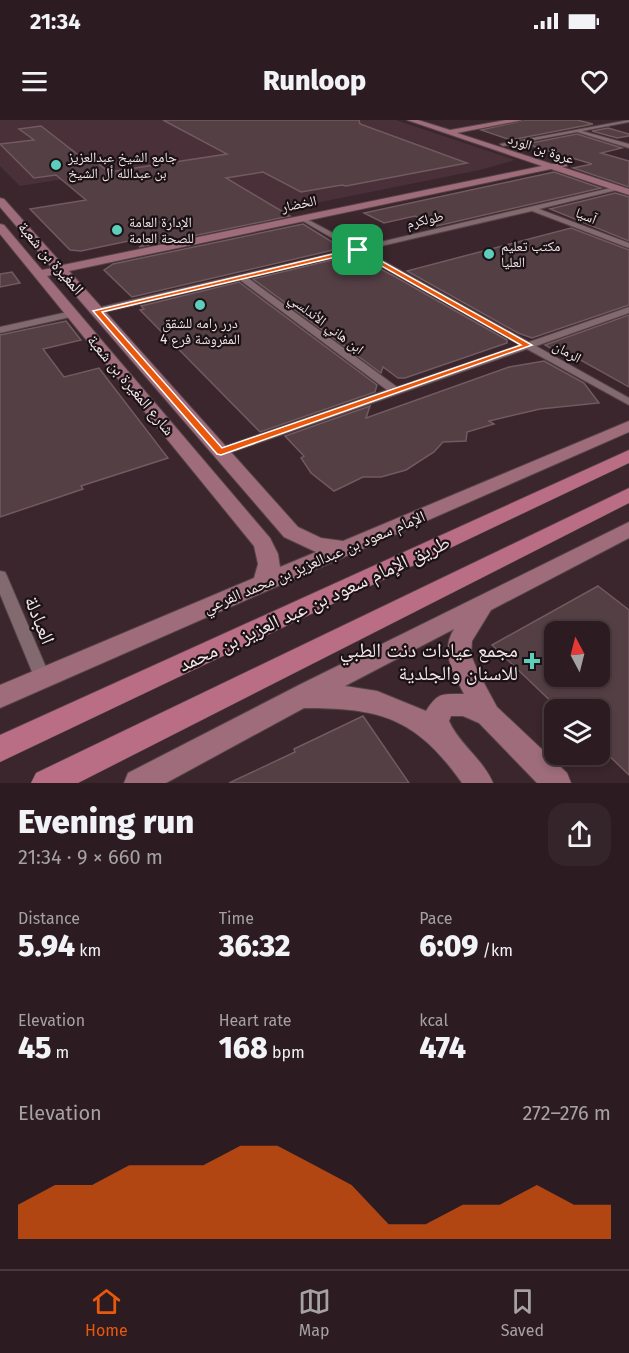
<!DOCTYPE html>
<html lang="en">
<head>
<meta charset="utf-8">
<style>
	body { margin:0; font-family:"Fira Sans","Noto Naskh Arabic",sans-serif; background:#34252a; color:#f1f3f6; height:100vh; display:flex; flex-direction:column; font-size:22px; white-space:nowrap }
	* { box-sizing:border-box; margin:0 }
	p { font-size:20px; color:#a6a1a5 }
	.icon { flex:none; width:33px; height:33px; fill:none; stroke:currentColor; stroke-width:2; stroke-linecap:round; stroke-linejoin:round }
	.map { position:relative; height:663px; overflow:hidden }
	.panel { display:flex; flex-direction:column; background:#2c1c21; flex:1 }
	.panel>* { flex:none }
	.needle { width:39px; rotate:353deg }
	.controls { position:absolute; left:544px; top:501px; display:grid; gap:12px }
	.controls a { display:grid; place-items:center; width:66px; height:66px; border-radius:12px; background:#2c1c21; box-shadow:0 3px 9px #0003,0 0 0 2px #483a3f; font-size:30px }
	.pin { position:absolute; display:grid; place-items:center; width:51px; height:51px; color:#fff; margin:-26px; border-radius:12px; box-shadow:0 3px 9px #0006 }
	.round { display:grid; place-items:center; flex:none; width:63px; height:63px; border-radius:18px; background:#34252a }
	.overview { display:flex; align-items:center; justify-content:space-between; height:102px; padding:0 18px }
	h1 { font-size:33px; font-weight:800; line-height:45px }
	.stats { display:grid; grid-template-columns:repeat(3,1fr); gap:9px; height:102px; padding:6px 18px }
	.stats div { display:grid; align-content:center }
	.stats b { font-size:30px; font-weight:800 }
	.stats small { font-size:16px; font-weight:400 }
	.stats p { font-size:16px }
	.chart { height:168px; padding:12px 18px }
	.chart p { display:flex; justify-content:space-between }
	.chart svg { width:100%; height:108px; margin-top:6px; fill:#ea580c; opacity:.7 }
	.status { display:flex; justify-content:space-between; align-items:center; height:42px; padding:0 30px; background:#2c1c21; direction:ltr }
	.status svg { height:16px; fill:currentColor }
	header { display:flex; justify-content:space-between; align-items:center; height:78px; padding:0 18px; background:#2c1c21; font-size:27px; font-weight:800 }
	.dock { display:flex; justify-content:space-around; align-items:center; height:84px; border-top:2px solid #483a3f; background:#2c1c21; font-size:16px; color:#a6a1a5 }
	.dock a { display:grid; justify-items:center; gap:3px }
	.dock .on { color:#ea580c }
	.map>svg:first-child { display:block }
	.built { fill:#4a3038 }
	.building { fill:#543f45; stroke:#715a60; stroke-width:1.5; fill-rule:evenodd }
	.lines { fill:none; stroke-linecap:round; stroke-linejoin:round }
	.street-casing { stroke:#544347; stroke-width:2 }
	.secondary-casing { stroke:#544347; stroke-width:2 }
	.primary-casing { stroke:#544347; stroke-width:1 }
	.street { fill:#826a70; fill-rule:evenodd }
	.secondary { fill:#9e6c7b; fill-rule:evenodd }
	.primary { fill:#b96e86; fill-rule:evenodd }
	.route { fill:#ea580c; stroke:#fff; stroke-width:1.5; fill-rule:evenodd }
	.poi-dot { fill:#5ccebb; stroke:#1b1215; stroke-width:2 }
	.labels { text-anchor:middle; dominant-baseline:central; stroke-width:4.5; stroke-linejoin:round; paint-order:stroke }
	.far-street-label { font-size:14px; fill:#f4e6ea; stroke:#1b1215 }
	.far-poi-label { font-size:14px; fill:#f4e6ea; stroke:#1b1215; text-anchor:start }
	.street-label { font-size:16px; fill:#f4e6ea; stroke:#1b1215 }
	.near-street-label { font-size:20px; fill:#f4e6ea; stroke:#1b1215 }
	.near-poi-label { font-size:20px; fill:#f4e6ea; stroke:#1b1215; text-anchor:end }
</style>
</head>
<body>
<div class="status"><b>21:34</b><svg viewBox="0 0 49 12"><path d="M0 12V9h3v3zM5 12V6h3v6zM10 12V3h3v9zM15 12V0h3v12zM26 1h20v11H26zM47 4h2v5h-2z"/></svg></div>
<header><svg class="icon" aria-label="menu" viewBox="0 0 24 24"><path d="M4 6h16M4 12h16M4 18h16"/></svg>Runloop<svg class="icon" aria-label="heart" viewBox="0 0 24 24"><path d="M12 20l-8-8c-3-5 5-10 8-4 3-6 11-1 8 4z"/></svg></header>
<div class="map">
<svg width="629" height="663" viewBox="0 0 629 663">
	<rect width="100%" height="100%" fill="#3a262c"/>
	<polygon class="built" points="0,0 396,0 515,40 480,50 281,90 192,39 20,66 0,46"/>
	<g class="building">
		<polygon points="163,0 359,0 360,4 467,43 346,66 342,65 301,72 263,52 226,58 290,96 139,127 157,115 81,131 70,130 30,89 86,80 56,55 34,58 0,24 34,20 19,9 41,6 81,37 88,36 109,52 227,34"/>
		<polygon points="525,0 577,0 593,4 511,20 481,10"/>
		<polygon points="608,8 629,14 629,16 617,18 592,11"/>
		<polygon points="577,14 622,28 601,33 629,41 629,67 573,48 592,44 526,24"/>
		<polygon points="554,52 601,68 437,106 415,96 384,103 364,93"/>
		<polygon points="615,73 629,77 629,121 550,89"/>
		<polygon points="303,104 342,128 132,177 104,150 113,144"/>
		<polygon points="571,108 629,130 629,185 532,218 518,213 407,151"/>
		<polygon points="348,136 359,138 392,155 507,220 507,223 405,258 398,258 383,247 381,253 253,159"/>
		<polygon points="12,152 20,163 0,167 0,154"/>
		<polygon points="239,162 377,265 375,272 260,312 140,190 144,189 141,186"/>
		<polygon points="629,195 629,267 559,228 564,236 545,225"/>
		<polygon points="66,201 81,220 43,229 64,257 99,248 168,338 81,366 83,369 0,397 0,215"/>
		<polygon points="544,241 584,263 599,283 540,289 489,301 494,304 467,312 466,321 443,322 434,332 406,350 381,357 363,357 334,371 311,353 301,338 304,336 285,316 370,286 366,298 509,247"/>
		<path d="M598,466L629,490V655L600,627V590H560L492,525ZM555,512H600V556H555Z"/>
		<polygon points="363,596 409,663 229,663 295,632 294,629"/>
	</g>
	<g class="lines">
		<g class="street-casing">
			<g id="street">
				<polygon points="629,0 629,2 582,11 629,24 629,28 577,12 503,26 500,24"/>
				<path d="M619,66L622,68L621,69L539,89L629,123V128L532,91L364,130L529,222L629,187V193L536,226L629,278V285L527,229L221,336L215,332L217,329L387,270L240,160L97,194L93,191L97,188L351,129L301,100L300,99L303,97L359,127ZM356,132L520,225L397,267L248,158Z"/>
				<polygon points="72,191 77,194 75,196 0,213 0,207"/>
				<polygon points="0,451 5,452 7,456 51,559 49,564 43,566 37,564 35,559 0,474"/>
			</g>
		</g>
		<g class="secondary-casing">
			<g id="secondary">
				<path d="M407,0H418L450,10L506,0H523L457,13L552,44L567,42V46L562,47L629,69V75L551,49L69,151L298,407L321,418L343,421L629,301V312L0,588V565L254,458L258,444L254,426L0,114V104L4,105L42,150L52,148L0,87V78L4,79L63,145L542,46ZM57,154L284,417L316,432L280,447L278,434L270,418L47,156Z"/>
				<path d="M629,402V418L491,490L472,521L471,535L478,552L497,587L567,653L571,663H537L479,603L463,596H451L449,601C459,624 483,639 493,663H462C416,598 381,588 304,588L166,663H124L128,653L301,564ZM454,509C440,531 453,553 464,574C442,574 438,572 426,591L377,571L345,566Z"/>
			</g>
		</g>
		<g class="primary-casing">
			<g id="primary">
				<polygon points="629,330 629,343 0,642 0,615"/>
				<polygon points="629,368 629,383 78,663 31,663 36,653"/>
			</g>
		</g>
		<use href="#street" class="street"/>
		<use href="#secondary" class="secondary"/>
		<use href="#primary" class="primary"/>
	</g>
	<path class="route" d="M358,128L532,225L221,335L217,334L93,191ZM357,132L521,225L222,328L102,192Z"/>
	<g class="poi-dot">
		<circle cx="56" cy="45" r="6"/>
		<circle cx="117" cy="110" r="6"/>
		<circle cx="489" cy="134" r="6"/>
		<circle cx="200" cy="185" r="6"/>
		<path d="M529 532h6v6h6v6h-6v6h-6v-6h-6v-6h6z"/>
	</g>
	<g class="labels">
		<g class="far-street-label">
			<text transform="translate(541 29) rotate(18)">عروة بن الورد</text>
			<text transform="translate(299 84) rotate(-12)">الخضار</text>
			<text transform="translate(586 96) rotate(22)">آسيا</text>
			<text transform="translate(425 100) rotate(-13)">طولكرم</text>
			<text transform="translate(326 204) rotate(37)">ابن هاني الأندلسي</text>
			<text transform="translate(567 232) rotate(29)">الرمان</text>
		</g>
		<g class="far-poi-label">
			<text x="68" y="37">جامع الشيخ عبدالعزيز<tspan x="68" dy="16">بن عبدالله أل الشيخ</tspan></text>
			<text x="129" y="102">الإدارة العامة<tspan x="129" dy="16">للصحة العامة</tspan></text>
			<text x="501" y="126">مكتب تعليم<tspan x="501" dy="16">العليا</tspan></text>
			<text x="200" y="203" text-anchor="middle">درر رامه للشقق<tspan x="200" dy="16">المفروشة فرع 4</tspan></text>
		</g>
		<g class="street-label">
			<text transform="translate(51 138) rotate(49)">المغيرة بن شعبة</text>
			<text transform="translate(131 265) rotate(50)">شارع المغيرة بن شعبة</text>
			<text transform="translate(314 442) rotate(-23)">الإمام سعود بن عبدالعزيز بن محمد الفرعي</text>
		</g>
		<g class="near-street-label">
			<text transform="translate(314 483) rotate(-25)">طريق الإمام سعود بن عبد العزيز بن محمد</text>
			<text transform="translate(40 500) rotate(68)">العبادلة</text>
		</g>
		<g class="near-poi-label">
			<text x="518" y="530">مجمع عيادات دنت الطبي<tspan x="518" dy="23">للاسنان والجلدية</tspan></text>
		</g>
	</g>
</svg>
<div class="controls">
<a><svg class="needle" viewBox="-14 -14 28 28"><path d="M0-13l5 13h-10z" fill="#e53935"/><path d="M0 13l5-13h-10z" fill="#a6a1a5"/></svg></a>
<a><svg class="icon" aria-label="layers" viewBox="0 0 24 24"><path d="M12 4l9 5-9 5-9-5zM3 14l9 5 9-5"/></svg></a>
</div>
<div class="pin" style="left:358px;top:130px;background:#1e9e55"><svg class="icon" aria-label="arrive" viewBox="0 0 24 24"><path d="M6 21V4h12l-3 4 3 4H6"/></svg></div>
</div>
<section class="panel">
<div class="overview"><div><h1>Evening run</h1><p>21:34 · 9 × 660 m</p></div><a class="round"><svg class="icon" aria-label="share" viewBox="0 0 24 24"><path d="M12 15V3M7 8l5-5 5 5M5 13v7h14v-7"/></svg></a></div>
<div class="stats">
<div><p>Distance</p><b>5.94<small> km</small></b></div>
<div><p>Time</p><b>36:32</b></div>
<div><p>Pace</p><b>6:09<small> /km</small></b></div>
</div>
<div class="stats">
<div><p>Elevation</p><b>45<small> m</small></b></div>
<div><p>Heart rate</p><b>168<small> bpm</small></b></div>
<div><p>kcal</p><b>474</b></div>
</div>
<div class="chart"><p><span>Elevation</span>272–276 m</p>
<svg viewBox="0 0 160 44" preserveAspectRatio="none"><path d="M0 44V30L10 22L20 22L30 14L40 14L50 14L60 6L70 6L80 14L90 22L100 38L110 38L120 30L130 30L140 22L150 30L160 30V44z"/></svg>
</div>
</section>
<nav class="dock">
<a class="on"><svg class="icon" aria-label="home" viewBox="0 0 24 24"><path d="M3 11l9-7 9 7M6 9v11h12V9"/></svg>Home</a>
<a><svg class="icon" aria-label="map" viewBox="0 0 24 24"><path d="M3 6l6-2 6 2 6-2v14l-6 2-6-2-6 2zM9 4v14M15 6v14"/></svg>Map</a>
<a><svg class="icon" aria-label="saved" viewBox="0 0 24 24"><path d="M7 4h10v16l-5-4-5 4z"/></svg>Saved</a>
</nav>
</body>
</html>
